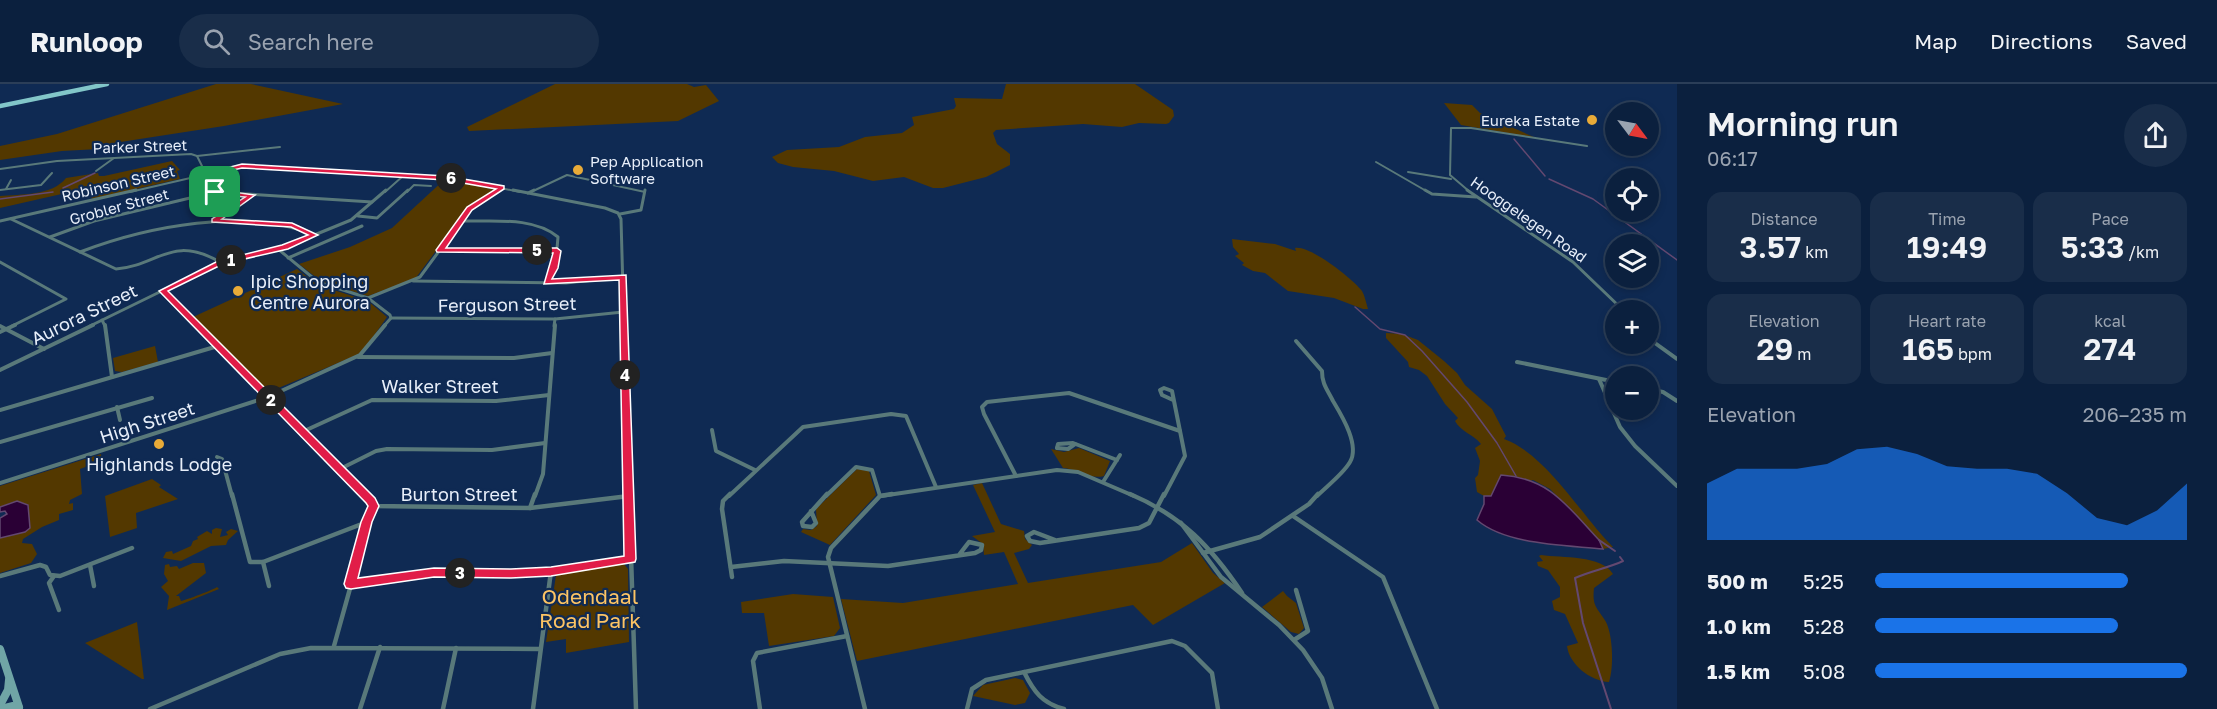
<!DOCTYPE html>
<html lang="en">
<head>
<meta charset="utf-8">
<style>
	body { margin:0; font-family:"Golos Text",sans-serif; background:#192d49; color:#f1f3f6; height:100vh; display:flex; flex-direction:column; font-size:22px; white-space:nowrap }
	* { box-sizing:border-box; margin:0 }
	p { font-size:20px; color:#9aa3b0 }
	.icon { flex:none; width:33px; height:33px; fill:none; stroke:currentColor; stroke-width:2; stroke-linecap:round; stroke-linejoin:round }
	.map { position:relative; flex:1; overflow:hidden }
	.panel { display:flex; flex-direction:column; background:#0b203e; width:540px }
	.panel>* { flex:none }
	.needle { width:39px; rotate:122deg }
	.controls { position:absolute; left:1605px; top:18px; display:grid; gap:12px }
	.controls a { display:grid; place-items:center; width:54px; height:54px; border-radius:50%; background:#0b203e; box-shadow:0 3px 9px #0003,0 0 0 2px #2b3e58; font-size:30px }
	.pin { position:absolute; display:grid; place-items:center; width:51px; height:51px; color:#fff; margin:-26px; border-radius:12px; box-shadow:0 3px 9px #0006 }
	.km { position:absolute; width:30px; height:30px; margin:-15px; border-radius:50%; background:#222; color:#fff; font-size:16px; line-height:30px; text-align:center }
	.round { display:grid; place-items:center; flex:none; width:63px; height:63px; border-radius:32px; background:#192d49 }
	.overview { display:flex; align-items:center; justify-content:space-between; height:102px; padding:0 30px }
	h1 { font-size:33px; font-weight:600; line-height:45px }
	.metrics { display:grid; grid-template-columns:repeat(3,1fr); gap:9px; height:102px; padding:6px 30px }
	.metrics div { display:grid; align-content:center; border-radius:15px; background:#192d49; text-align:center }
	.metrics b { font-size:30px; font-weight:600 }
	.metrics small { font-size:16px; font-weight:400 }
	.metrics p { font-size:16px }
	.chart { height:168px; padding:12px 30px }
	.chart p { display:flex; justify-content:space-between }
	.chart svg { width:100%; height:108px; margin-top:6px; fill:#1a73e8; opacity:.7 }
	ul { padding:0 30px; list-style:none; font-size:20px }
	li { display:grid; grid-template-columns:96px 72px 1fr; align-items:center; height:45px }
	li i { height:15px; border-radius:8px; background:#1a73e8 }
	header { display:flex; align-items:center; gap:36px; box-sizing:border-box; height:84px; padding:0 30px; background:#0b203e; border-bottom:2px solid #2b3e58 }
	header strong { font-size:28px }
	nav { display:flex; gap:33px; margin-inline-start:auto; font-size:21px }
	.search { width:420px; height:54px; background:#192d49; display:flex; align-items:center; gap:15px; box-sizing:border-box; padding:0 21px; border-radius:33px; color:#9aa3b0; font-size:22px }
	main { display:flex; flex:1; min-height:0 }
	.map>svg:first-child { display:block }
	.green { fill:#533800 }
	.water { fill:#2a0035; stroke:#634870; stroke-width:1.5 }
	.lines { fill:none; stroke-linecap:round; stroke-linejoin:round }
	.stream-far1 { stroke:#634870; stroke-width:1.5 }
	.stream { stroke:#634870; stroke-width:2 }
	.street-far3 { stroke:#59797a; stroke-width:2 }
	.street-far2 { stroke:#59797a; stroke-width:3 }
	.street-far1 { stroke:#59797a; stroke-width:4 }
	.street { stroke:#59797a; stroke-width:4.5 }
	.secondary { stroke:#70a5a6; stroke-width:8 }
	.primary { stroke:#82c6c9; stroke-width:4.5 }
	.route { fill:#e11d48; stroke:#fff; stroke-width:1.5; fill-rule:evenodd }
	.poi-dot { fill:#e9ab38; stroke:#0f2a53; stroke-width:2 }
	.labels { text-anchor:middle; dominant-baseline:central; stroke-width:4.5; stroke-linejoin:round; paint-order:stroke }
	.far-poi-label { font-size:15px; fill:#e8effa; stroke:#0f2a53; text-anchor:end }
	.far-street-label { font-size:15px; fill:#e8effa; stroke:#0f2a53 }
	.poi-label { font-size:18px; fill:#e8effa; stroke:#0f2a53; text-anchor:start }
	.street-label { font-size:18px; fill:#e8effa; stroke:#0f2a53 }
	.near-park-label { font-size:21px; fill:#fdc464; stroke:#0f2a53 }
</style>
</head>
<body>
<header>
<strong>Runloop</strong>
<div class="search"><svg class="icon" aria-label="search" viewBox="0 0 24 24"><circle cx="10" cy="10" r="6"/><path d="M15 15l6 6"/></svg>Search here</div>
<nav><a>Map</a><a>Directions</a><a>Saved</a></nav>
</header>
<main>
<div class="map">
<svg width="1677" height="625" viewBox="0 0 1677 625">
	<rect width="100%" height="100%" fill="#0f2a53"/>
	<g class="green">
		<polygon points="216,0 251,0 343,20 224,42 114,59 99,65 62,67 0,76 0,62 57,50"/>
		<polygon points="555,0 687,0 694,3 706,1 719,17 678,37 469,47 467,43"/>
		<polygon points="1006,0 1135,0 1173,26 1174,32 1169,39 1166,40 1139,39 1122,43 1083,40 996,46 993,49 997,60 1010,70 1010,81 986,93 943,104 933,104 904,93 873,97 834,87 793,83 778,79 772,73 787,66 839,63 865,53 902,49 914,41 912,33 954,25 956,22 954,14 1002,15"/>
		<polygon points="1444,19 1472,21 1480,29 1536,54 1461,41"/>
		<path d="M172,77L180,86L177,87L180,95L92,115L88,104L0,124V112C21,110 52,112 66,94L98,89L99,92H104Z"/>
		<polygon points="445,95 496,106 468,124 415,195 368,212 322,198 299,180 350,163 392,144"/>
		<path d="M1232,155L1275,160L1296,167L1295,164C1310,161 1353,195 1362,207C1365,212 1366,219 1368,225H1363L1334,214L1288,207L1265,189L1253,187L1242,181L1244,179L1235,172L1239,170L1233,163Z"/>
		<polygon points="297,185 318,201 368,217 387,233 364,266 357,271 269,308 193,233"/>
		<path d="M1386,249L1402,250L1418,256L1444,277L1457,289L1465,301L1492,325L1506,352L1504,355C1546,370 1581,431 1613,463L1603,465L1599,456L1550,405L1533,396L1491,412H1484L1477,408L1475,394L1478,391L1480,377L1475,364L1481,360C1473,350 1461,348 1455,337L1458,334L1445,320L1427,292L1419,286L1409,283L1408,278L1386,254Z"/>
		<polygon points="155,262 158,278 122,288 115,287 113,274"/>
		<path d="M1079,364L1110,377L1104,392C1091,396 1076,385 1063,384L1051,365L1064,368Z"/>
		<polygon points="101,370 102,377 80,385 82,410 70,416 69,420 73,419 73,426 59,430 59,436 42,443 23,455 22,459 32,460 37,470 31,479 0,489 0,454 30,444 28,421 17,417 0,423 0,402"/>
		<polygon points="857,385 869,387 876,411 830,461 801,448 803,445 811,446 817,442 816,425"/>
		<polygon points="152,395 161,401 159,403 178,415 136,429 137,444 110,453 105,412"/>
		<polygon points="982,399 1001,440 1024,447 1025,455 1032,461 1029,465 1014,469 1028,499 1161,478 1192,459 1213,489 1225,499 1153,541 1133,521 857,577 841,515 903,519 1018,500 1004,468 984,471 983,460 972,452 995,448 973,401"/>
		<polygon points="216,444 222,445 220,453 228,451 226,448 231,445 238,447 228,456 226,461 211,462 181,477 163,474 166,468 172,467 173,470 191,462 193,457 198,455 197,453 207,447 212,450 212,446"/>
		<path d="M1541,471C1562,474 1602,471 1613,490L1594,504C1592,523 1597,523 1606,538C1613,552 1614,584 1609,598C1590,597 1569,580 1567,562L1578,559L1565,530L1554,526L1552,517L1560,513V503L1548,486L1538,482L1537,478L1543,477L1539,472Z"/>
		<path d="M193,479H204L206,489L176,512H179L181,517C186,516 213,506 217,503L219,505L167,526L169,512L161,503L168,497L164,490L165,481L169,480L170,483L177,482L179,485Z"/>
		<polygon points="618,480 624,480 628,485 629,558 566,569 566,555 546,558 556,491 563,488"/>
		<polygon points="1283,507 1287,512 1296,519 1304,544 1299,550 1291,548 1262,523"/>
		<polygon points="793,510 833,513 840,544 834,552 769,562 764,529 742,529 741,518"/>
		<polygon points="137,538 144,595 142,595 85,559"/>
		<polygon points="1015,594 1023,596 1030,609 1025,619 1015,621 973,612 983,601"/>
	</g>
	<g class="water">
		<path d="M1501,391C1550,394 1568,423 1599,456L1603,465C1565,461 1506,461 1477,436L1484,420V412H1491Z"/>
		<polygon points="17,417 28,421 30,444 25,448 0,454 0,434 7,430 5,427 0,428 0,423"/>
	</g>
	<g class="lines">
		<g class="stream-far1">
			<polyline points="1514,55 1545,92"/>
			<polyline points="1549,95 1593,115 1677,176"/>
			<polyline points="63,104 95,89"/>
			<polyline points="0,115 53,108"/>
			<polyline points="1355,223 1380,245 1405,251 1422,267 1467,318 1497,359 1516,392"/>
		</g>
		<g class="stream">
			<polyline points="1599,456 1615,467"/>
			<path d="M1611,625L1583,539L1575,494C1591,487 1608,484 1623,477L1620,473"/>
		</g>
		<g class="street-far3">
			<polyline points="197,72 215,108"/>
			<polyline points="1376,78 1428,108"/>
			<polyline points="0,85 57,77 191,70 197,72 280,63"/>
			<polyline points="96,87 114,74"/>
			<polyline points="1408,88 1451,95"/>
			<polyline points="6,105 11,96"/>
			<polyline points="0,106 41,101 52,89"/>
			<polyline points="130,108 242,82 451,94 520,108"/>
			<polyline points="385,108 403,92"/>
			<polyline points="407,108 414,101 431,102"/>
			<polyline points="496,108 501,104"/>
			<polyline points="531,108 567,91 645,108"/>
			<polyline points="1470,108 1450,91 1451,44 1471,44 1587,62"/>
		</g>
		<g class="street-far2">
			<polyline points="513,106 605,124 618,129 621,135 624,242"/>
			<polyline points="1425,106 1432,110 1476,113"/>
			<polyline points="1467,106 1573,178 1623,226"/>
			<polyline points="528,109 534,106"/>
			<polyline points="620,130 641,126 645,106"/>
			<polyline points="358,132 377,134 408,106"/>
			<path d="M11,135L116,185C158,182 171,150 220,178"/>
			<polyline points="216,136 251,111"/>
			<polyline points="0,137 136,106"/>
			<path d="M461,137C492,138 533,132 558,153L556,176L547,198"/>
			<polyline points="50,153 94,137 215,108 372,118"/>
			<polyline points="278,165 318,198 368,214 390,231 391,234 384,242"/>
			<polyline points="440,166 557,167"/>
			<path d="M80,168C145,143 248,122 314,151"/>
			<polyline points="288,174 362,142"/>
			<polyline points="0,178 66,215 12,242"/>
			<polyline points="413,197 566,199 623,193"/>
			<polyline points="163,207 198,242"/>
			<polyline points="368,214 420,193 470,125 498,106"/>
			<polyline points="391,234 555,235 623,228"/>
			<polyline points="102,236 105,242"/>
			<polyline points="90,242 217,180 285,163 351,136 386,106"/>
			<polyline points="554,242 555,235"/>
		</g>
		<g class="street-far1">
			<polyline points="105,241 112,293"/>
			<polyline points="196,241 366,412"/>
			<polyline points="624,241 629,412"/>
			<polyline points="0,242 44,265"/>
			<polyline points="0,248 15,241"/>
			<polyline points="1648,254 1677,275"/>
			<path d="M1296,257L1322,287C1322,300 1327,305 1333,317C1342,332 1360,361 1350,378C1343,390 1327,402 1317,412"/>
			<polyline points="358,273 514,274 552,269"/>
			<polyline points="1517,278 1616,298"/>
			<polyline points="0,286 93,241"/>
			<polyline points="1599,295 1620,343 1635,362 1677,402"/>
			<polyline points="1648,305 1663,308 1677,317"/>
			<polyline points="117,323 120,336"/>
			<polyline points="0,326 218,262"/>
			<polyline points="712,346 716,367 755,386"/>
			<polyline points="302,348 372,316 496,317 549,311"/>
			<polyline points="0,358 152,314"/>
			<polyline points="1057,364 1058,360 1073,359 1117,376"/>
			<polyline points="1057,364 1068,365 1075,360"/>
			<polyline points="217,373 222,375 232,412"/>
			<polyline points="340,385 376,367 387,365 492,366 545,359"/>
			<polyline points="1016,392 984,330 982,323 987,318 1069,309 1180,347"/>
			<polyline points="1103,398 1120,371"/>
			<polyline points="0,399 268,313 360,271 385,241"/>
			<polyline points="535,412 543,390 555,241"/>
			<polyline points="729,412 803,343 891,330 906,332 936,403"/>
			<polyline points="826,412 856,383 872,386 880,412"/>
			<polyline points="881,412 1057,386 1078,388 1134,412"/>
			<polyline points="1164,412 1185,372 1172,307 1164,304 1160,306 1162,311 1173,316"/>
		</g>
		<g class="street">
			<polyline points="232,410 250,478 263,478 367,438"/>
			<polyline points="364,410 373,422 530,424 629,412"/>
			<polyline points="629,410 636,625"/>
			<polyline points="730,410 723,417 722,425 732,493"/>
			<path d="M1130,410C1182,432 1211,463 1242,509"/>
			<polyline points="530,424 535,410"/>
			<polyline points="811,427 816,439 812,443 803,442 802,438 827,410"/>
			<polyline points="1293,432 1383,493 1437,625"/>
			<polyline points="1181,439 1221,493 1279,541 1303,566 1322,594 1332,625"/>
			<polyline points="1055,456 1034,448 1027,452 1030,457 1040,459 1139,444 1149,439 1164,410"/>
			<polyline points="1203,469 1260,453 1309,420 1318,410"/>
			<polyline points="263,478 269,502"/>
			<polyline points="90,481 94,502"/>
			<polyline points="731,483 784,477 888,482 975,469 981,466 982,461 969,458 959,471"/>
			<polyline points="0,492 40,481 46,483 50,491 60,492 132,464"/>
			<polyline points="54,492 49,499 59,526"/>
			<polyline points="351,500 434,488 511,490 551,487 630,475"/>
			<polyline points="1294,556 1308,547 1296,506"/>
			<polyline points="334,562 373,422"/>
			<path d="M1024,588C1034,608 1042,619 1064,625"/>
			<polyline points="150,625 280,570 311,564 540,565"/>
			<polyline points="360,625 380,563"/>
			<polyline points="443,625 456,564"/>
			<polyline points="533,625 551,487"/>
			<polyline points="760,625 753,577 757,569 847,552"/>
			<polyline points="865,625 828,473 831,464 880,412 892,410"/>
			<polyline points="967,625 972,605 986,596 1172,557 1185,562 1212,589 1218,625"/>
		</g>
		<g class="secondary">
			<polyline points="0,565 19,623"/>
			<polyline points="0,621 8,606 9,596"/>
			<polyline points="0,625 13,622 19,624"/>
		</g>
		<polyline class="primary" points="0,22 107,0"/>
	</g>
	<path class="route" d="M242,80L446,92L504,102V105L472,126L446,164H557L561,167L558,184L552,195L626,191L636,475L635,478L551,492L511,494L434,493L351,505L346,504L344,500L361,438L368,422L366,419L159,207L218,177L282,161L308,151L291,143L212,138V135L245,113L213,110L203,90ZM242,84L446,96L496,105L467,123L436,166L437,168L553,169L544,200L619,196L624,472L551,483L511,485L434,484L358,494L372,438L379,422L375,414L168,207L223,180L288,165L318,151L292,139L222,135L255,111L218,106L210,91Z"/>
	<g class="poi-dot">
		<circle cx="1592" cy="36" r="6"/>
		<circle cx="578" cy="86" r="6"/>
		<circle cx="238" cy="207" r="6"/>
		<circle cx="159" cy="360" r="6"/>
	</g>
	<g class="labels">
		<g class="far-poi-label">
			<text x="1580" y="36">Eureka Estate</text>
			<text x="590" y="77" text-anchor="start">Pep Application<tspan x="590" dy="17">Software</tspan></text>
		</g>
		<g class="far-street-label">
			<text transform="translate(140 62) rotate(-2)">Parker Street</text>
			<text transform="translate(118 99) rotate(-13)">Robinson Street</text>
			<text transform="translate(119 122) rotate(-15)">Grobler Street</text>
			<text transform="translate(1529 135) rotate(35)">Hooggelegen Road</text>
		</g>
		<g class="poi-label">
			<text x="250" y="197">Ipic Shopping<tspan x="250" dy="21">Centre Aurora</tspan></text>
			<text x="159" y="380" text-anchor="middle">Highlands Lodge</text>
		</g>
		<g class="street-label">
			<text transform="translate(507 220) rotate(-1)">Ferguson Street</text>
			<text transform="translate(84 230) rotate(-26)">Aurora Street</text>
			<text x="440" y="302">Walker Street</text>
			<text transform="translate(147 338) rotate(-18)">High Street</text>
			<text x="459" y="410">Burton Street</text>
		</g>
		<g class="near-park-label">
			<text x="590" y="512">Odendaal<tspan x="590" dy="24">Road Park</tspan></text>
		</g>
	</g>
</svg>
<div class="controls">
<a><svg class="needle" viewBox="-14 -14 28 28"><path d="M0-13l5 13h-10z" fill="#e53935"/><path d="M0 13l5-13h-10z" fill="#9aa3b0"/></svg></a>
<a><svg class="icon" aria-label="locate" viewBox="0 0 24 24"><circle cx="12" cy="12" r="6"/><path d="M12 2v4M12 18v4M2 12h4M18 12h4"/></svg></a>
<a><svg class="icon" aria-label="layers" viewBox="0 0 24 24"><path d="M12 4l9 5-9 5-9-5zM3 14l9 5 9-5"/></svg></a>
<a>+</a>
<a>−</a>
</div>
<div class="pin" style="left:215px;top:108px;background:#1e9e55"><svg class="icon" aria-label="arrive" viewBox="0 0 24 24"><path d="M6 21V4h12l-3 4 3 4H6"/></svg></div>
<b class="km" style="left:231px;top:176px">1</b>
<b class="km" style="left:271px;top:316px">2</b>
<b class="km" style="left:460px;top:489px">3</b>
<b class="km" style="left:625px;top:291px">4</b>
<b class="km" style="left:537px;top:166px">5</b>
<b class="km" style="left:451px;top:94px">6</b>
</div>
<section class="panel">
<div class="overview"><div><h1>Morning run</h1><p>06:17</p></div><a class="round"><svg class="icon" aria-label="share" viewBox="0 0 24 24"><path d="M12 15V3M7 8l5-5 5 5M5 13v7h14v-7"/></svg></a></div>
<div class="metrics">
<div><p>Distance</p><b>3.57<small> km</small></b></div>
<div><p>Time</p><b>19:49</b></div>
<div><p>Pace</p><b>5:33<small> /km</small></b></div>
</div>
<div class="metrics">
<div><p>Elevation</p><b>29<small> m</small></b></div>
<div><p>Heart rate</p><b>165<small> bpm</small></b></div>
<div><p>kcal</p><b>274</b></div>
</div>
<div class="chart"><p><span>Elevation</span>206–235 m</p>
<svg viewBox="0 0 160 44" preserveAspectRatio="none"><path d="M0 44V21L10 15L20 15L30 15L40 13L50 7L60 6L70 9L80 14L90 15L100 15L110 17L120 25L130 35L140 38L150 32L160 21V44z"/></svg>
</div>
<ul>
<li><b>500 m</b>5:25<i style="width:81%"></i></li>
<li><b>1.0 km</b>5:28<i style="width:78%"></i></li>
<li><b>1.5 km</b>5:08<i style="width:100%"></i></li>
</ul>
</section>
</main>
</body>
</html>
